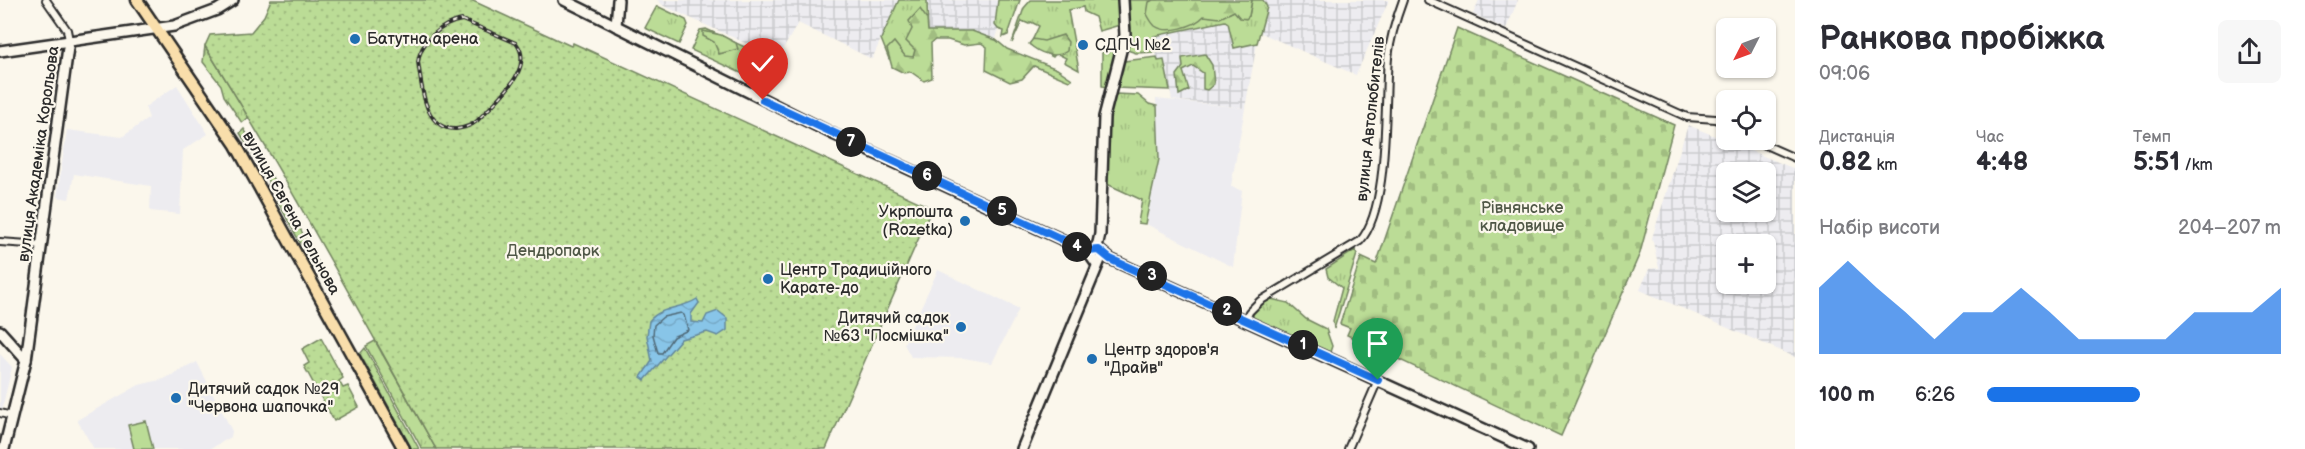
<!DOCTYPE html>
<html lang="uk">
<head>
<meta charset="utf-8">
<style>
	body { margin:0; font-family:"Balsamiq Sans",sans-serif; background:#f7f7f7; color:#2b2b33; height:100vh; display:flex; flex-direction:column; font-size:22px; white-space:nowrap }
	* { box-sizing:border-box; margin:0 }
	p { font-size:20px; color:#7c7c81 }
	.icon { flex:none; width:33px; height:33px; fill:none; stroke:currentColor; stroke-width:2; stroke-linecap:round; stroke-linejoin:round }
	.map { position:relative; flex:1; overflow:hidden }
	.side { display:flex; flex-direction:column; background:#fff; width:510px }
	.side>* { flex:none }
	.needle { width:39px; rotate:228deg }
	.fabs { position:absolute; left:1716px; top:18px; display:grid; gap:12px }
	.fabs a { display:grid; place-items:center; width:60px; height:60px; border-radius:9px; background:#fff; box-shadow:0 2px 4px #0004; font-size:30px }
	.pin { position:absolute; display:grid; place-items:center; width:51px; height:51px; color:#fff; margin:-62px -26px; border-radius:50% 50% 50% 0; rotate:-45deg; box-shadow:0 0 6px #0007 }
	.pin .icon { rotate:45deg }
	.km { position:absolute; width:30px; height:30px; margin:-15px; border-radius:50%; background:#222; color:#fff; font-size:16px; line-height:30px; text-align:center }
	.round { display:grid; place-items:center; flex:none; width:63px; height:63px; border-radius:9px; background:#f7f7f7 }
	.headline { display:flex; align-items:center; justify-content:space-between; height:102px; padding:0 24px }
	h1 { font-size:33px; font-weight:700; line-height:45px }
	.metrics { display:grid; grid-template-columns:repeat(3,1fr); gap:9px; height:102px; padding:6px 24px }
	.metrics div { display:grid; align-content:center }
	.metrics b { font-size:26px; font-weight:700 }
	.metrics small { font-size:16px; font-weight:400 }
	.metrics p { font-size:16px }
	.chart { height:168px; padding:12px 24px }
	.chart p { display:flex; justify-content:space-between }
	.chart svg { width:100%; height:108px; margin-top:6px; fill:#1a73e8; opacity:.7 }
	ul { padding:0 24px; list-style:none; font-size:20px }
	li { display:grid; grid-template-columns:96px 72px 1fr; align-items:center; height:45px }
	li i { height:15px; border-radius:8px; background:#1a73e8 }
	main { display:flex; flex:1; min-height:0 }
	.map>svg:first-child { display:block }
	.built { fill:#edecf0 }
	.industrial { fill:url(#industrial-grid); fill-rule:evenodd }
	.grass { fill:url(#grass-tufts); stroke:#738460; stroke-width:1.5 }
	.forest { fill:url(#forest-firs); stroke:#738460; stroke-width:1.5 }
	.cemetery { fill:url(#cemetery-stones); stroke:#738460; stroke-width:1.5 }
	.park { fill:url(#park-dots); stroke:#738460; stroke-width:1.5 }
	.garden { fill:#bbdc96; stroke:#738460; stroke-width:1.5 }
	.water { fill:url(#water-waves); stroke:#63879c; stroke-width:1.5 }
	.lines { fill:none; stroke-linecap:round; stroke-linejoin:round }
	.shore { stroke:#506977; stroke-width:1.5 }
	.street-casing { stroke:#2b2b2b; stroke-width:10 }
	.secondary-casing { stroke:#2b2b2b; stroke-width:14 }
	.primary-casing { stroke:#2b2b2b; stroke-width:15 }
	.street { stroke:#fbf7ec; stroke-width:6 }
	.secondary { stroke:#fbf7ec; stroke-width:9 }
	.primary { stroke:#f9deab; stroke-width:10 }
	.rail-casing { stroke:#2b2b2b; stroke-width:4 }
	.rail { stroke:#fbf7ec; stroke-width:1.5; stroke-dasharray:4.5; stroke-linecap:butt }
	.route-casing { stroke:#fff; stroke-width:12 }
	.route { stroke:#1a73e8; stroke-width:8 }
	.poi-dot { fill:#1f6fb2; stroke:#fbf7ec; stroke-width:2 }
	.labels { text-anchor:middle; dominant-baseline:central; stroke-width:4.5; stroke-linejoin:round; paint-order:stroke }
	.poi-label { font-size:16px; fill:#2b2b2b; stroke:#fbf7ec; text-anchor:start }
	.street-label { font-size:16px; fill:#2b2b2b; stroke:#fbf7ec }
	.park-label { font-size:16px; fill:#4f5746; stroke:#fbf7ec }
</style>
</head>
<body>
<main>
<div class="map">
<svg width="1795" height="449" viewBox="0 0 1795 449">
	<defs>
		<pattern id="industrial-grid" width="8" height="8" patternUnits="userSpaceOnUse" patternTransform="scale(1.5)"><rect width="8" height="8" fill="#edecf0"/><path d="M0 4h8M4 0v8" fill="none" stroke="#cbcbce"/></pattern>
		<pattern id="grass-tufts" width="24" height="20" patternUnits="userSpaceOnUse" patternTransform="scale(1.5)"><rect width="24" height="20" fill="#bbdc96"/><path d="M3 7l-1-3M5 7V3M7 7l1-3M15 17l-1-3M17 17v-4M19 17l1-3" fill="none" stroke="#a1bd81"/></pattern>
		<pattern id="forest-firs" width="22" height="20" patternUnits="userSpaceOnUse" patternTransform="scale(1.5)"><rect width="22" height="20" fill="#bbdc96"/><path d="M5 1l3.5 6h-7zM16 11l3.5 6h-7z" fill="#a1bd81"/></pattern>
		<pattern id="cemetery-stones" width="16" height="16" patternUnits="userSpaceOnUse" patternTransform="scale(1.5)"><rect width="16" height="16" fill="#bbdc96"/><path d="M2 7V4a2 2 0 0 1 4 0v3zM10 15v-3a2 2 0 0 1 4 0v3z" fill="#a1bd81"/></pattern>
		<pattern id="park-dots" width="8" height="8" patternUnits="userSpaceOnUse" patternTransform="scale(1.5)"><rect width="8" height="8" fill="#bbdc96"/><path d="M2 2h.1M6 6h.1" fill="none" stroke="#a1bd81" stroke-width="1.8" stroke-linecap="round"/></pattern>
		<pattern id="water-waves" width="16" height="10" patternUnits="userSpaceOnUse" patternTransform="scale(1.5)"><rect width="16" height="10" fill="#88c5e8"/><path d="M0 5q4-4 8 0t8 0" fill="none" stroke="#76a9c7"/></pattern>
	</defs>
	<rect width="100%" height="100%" fill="#fbf7ec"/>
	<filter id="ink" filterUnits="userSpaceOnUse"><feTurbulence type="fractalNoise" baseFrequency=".0167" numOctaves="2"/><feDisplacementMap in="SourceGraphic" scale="12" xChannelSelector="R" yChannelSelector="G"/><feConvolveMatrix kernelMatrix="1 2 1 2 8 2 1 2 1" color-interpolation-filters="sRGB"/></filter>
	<g filter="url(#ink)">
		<g class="built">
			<polygon points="177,85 208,134 183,150 180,214 150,211 151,186 74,174 69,199 57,197 67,130 122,137 149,118 145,107"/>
			<polygon points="1156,99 1245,108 1231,186 1242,191 1233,267 1146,224 1159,159"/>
			<polygon points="938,270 1019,309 992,363 964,358 911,357 904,344"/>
			<polygon points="0,354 12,367 2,409 0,409"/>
			<polygon points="197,362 232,431 231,437 210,449 94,449 77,420 139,385 164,379"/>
		</g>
		<g class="industrial">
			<polygon points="657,0 899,0 872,59 798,23 778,58 664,6"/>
			<polygon points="927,0 998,0 995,24 998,29 996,40 972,31 928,31"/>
			<polygon points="1263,0 1389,0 1356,75 1259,32 1267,7"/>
			<polygon points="1479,0 1518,0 1506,29 1473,14"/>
			<polygon points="1225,21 1228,23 1234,48 1257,43 1245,108 1172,100 1164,60 1157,61 1154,36"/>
			<path d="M1688,125L1795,169V357L1640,290L1649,269L1659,268L1652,238ZM1766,172V212H1726V172ZM1766,244V284H1726V244Z"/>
		</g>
		<g class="grass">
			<polygon points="899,0 927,0 929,75 889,59 881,39"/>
			<polygon points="998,0 1020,0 1008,35 1003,37 1004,31 998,29 995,25"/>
			<polygon points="1031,0 1118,0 1120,25 1099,31 1095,17 1084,12 1083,7 1068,10 1079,70 1064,62 1066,58 1056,53 1053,57 1030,45 1039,26 1031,22 1029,24 1022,21 1012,43 1024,8"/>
			<polygon points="1127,0 1159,0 1153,0 1178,28 1204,16 1220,17 1234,11 1249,16 1252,0 1263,0 1267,7 1257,43 1234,48 1228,23 1225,21 1154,36 1156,52 1136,53 1127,50 1131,28"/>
			<polygon points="657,6 686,20 688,25 679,44 645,28"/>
			<polygon points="706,29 779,63 767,85 691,50 700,30"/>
			<polygon points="205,46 249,117 242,123 224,96 221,85 203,62"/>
			<polygon points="1115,48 1118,50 1106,87 1102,86 1102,52"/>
			<polygon points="1157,57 1158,61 1164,60 1170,90 1115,88 1124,61"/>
			<polygon points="1115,94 1138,95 1149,104 1157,106 1159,159 1145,224 1138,223 1142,200 1107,184 1109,117 1113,95"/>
			<polygon points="244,129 279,189 270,188 267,178 240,133"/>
			<polygon points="282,195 318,262 312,265 277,200"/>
			<polygon points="1355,250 1357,254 1334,329 1333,321 1342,288 1328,277 1326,269"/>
			<path d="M1271,299L1288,303L1306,319L1326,329L1332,346L1330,352L1254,319C1250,308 1261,302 1271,299Z"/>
			<polygon points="375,341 436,449 422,449 366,346"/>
			<polygon points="365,348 419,449 412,449 360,354"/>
		</g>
		<g class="forest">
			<path d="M1153,0H1252L1249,16L1246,19L1240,18L1234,11L1220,18L1204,16C1195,26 1168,35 1155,26C1152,23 1149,18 1147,14L1149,2Z"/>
			<polygon points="920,9 927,19 928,31 972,31 996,40 1007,49 1057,69 1072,79 1069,81 1034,66 1022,79 1010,82 986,70 987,47 981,43 964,45 948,40 935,40 931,43 932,78 924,81 911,72 904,73 892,67 887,49 894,42 905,56 913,57 915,50 906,41 912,29 909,21"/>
			<polygon points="703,31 721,35 736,43 738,49 719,54 714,42 703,36"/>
			<path d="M1063,35L1068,42L1067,51C1055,59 1040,54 1029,44L1033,39L1044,41Z"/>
			<path d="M750,51L770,58C775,68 775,76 766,84L759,82L754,75L755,69L746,59Z"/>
			<polygon points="1205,54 1212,65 1214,84 1207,90 1203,89 1203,73 1193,66 1183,71 1189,90 1179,95 1177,75 1183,67 1182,58"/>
		</g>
		<polygon class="cemetery" points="1457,28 1674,125 1640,253 1561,436 1347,335 1350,328 1340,324 1361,257 1376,264 1377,262"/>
		<g class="park">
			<path d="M271,0H471L571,46L573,43L932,208L826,449H436C360,314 287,178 205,46L210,35L251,32L264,16Z"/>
			<polygon points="321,338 343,378 339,381 343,388 348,386 359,407 334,421 304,366 309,363 302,349"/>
		</g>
		<polygon class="garden" points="146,421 153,449 134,449 128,425"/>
		<path class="water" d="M697,299L699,303L691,314V322L703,323L707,315L718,311L727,318V330L718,336L707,332L681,339L645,380L641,377L652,361L647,336L649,321C661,306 682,309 697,299Z"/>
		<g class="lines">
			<polygon class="shore" points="681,313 684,315 688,330 673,337 662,353 658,353 653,335 654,325 663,317"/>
			<g class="street-casing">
				<g id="street">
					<polyline points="46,0 67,30 69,40"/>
					<polyline points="1428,0 1687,117 1716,119 1726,124"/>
					<polyline points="1754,140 1795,158"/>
					<polyline points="0,242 42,245"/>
					<path d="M1246,319L1249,312L1260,301L1360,241C1390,208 1384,104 1388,58C1390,38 1396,19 1403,0"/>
					<polyline points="0,413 12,416"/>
					<polyline points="1348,449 1378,380"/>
				</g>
			</g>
			<g class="secondary-casing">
				<g id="secondary">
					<polyline points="564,0 835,135 1087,251 1097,265"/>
					<polyline points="616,26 618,0"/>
					<polyline points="0,51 174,26 217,10 233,0"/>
					<polyline points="1087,251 1099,250 1110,259 1528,449"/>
					<polyline points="1092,254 1098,243 1100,234 1104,117 1125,35 1123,0"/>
					<polyline points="0,331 26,360"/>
					<polyline points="4,449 26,360 69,40"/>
					<polyline points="1022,449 1100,260"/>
				</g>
			</g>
			<g class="primary-casing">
				<polyline id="primary" points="137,0 236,145 404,449"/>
			</g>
			<use href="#street" class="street"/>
			<use href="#secondary" class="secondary"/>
			<use href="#primary" class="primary"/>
			<g class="rail-casing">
				<path id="rail" d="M462,20L516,43C537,69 493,103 477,121C471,126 464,128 456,129C423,130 422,85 418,62C420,42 442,23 462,20Z"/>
			</g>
			<use href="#rail" class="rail"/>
		</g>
	</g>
	<g class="lines" filter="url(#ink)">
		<g class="route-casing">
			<polyline id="route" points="763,100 1087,251 1099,250 1110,259 1378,380"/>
		</g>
		<use href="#route" class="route"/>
	</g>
	<g class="poi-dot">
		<circle cx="355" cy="39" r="6"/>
		<circle cx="1083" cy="45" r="6"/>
		<circle cx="965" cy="221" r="6"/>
		<circle cx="768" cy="279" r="6"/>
		<circle cx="961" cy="327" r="6"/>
		<circle cx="1092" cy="359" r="6"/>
		<circle cx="176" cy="398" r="6"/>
	</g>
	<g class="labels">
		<g class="poi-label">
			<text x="367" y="39">Батутна арена</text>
			<text x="1095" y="45">СДПЧ №2</text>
			<text x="953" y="212" text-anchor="end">Укрпошта<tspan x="953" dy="18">(Rozetka)</tspan></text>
			<text x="780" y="270">Центр Традиційного<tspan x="780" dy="18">Карате-до</tspan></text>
			<text x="949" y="318" text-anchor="end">Дитячий садок<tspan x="949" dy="18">№63 "Посмішка"</tspan></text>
			<text x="1104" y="350">Центр здоров'я<tspan x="1104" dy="18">"Драйв"</tspan></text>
			<text x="188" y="389">Дитячий садок №29<tspan x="188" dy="18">"Червона шапочка"</tspan></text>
		</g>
		<g class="street-label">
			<text transform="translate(1371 119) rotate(-84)">вулиця Автолюбителів</text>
			<text transform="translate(39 154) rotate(-82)">вулиця Академіка Корольова</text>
			<text transform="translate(291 213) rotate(61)">вулиця Євгена Тельнова</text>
		</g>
		<g class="park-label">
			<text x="1522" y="208">Рівнянське<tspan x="1522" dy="18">кладовище</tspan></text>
			<text x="553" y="251">Дендропарк</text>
		</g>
	</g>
</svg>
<div class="fabs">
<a><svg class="needle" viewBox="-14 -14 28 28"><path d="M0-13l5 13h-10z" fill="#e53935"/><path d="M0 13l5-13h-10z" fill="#7c7c81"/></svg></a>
<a><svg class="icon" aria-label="locate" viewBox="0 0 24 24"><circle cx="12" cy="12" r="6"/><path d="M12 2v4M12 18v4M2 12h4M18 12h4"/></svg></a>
<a><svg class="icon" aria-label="layers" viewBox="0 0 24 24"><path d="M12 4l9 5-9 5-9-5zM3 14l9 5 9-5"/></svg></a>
<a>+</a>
</div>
<div class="pin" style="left:1378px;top:380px;background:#1e9e55"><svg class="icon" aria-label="arrive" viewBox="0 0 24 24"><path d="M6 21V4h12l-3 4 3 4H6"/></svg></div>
<div class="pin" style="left:763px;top:100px;background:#d93025"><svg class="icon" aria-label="check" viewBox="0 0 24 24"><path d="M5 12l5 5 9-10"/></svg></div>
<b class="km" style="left:1303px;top:345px">1</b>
<b class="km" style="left:1227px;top:311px">2</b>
<b class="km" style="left:1152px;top:276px">3</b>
<b class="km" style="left:1077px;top:247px">4</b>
<b class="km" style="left:1002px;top:211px">5</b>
<b class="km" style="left:927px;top:176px">6</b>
<b class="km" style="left:851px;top:142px">7</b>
</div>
<section class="side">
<div class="headline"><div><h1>Ранкова пробіжка</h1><p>09:06</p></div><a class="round"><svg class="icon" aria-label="share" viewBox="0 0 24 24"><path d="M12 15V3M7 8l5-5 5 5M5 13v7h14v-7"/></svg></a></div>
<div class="metrics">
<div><p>Дистанція</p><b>0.82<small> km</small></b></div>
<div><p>Час</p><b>4:48</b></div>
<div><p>Темп</p><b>5:51<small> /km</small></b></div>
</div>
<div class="chart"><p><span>Набір висоти</span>204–207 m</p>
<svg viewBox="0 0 160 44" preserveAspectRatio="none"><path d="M0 44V17L10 6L20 17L30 27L40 38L50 27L60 27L70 17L80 27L90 38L100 38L110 38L120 38L130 27L140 27L150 27L160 17V44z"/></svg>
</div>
<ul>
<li><b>100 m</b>6:26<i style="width:52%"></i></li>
</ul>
</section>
</main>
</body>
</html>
